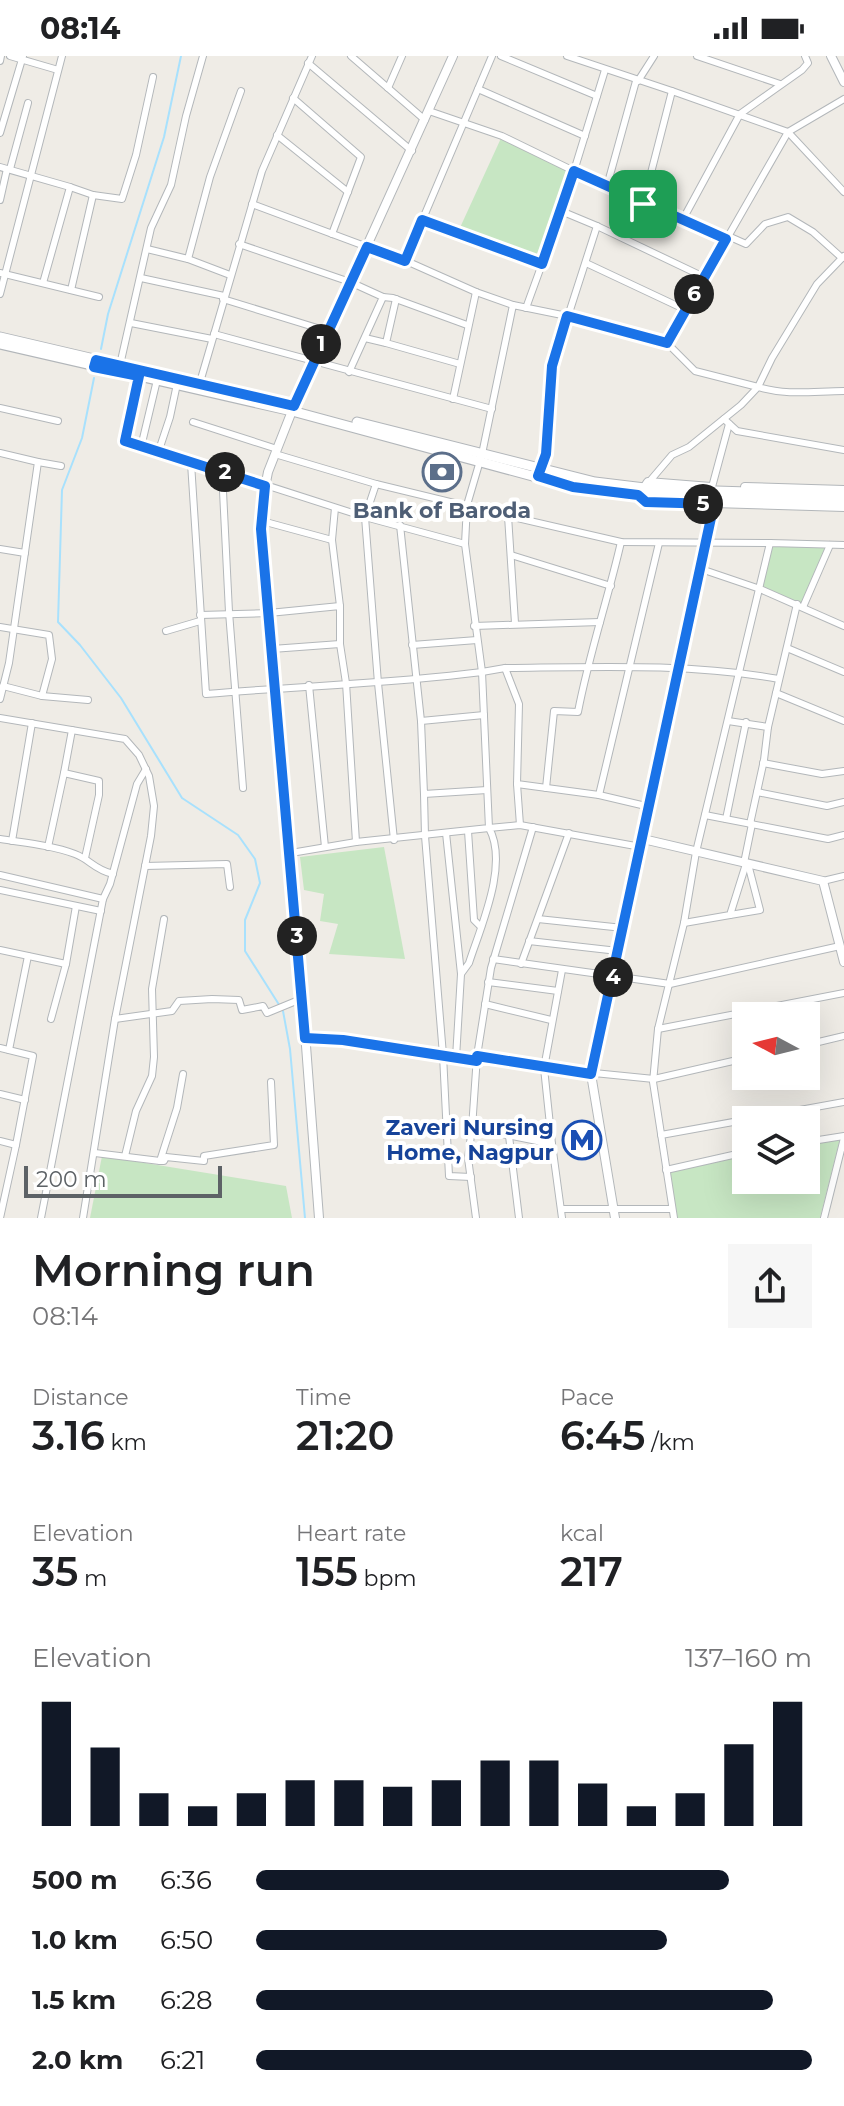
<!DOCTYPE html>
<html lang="en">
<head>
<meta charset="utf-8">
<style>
	body { margin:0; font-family:Montserrat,sans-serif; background:#f6f6f6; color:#202124; height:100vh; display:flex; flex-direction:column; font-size:30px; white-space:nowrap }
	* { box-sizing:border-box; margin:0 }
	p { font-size:26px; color:#757577 }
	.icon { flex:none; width:44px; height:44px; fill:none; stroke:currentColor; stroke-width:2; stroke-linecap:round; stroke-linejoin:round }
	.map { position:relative; height:1162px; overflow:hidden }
	.side { display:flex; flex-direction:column; background:#fff; flex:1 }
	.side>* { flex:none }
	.needle { width:52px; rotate:277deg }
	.tools { position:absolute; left:732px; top:946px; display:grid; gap:16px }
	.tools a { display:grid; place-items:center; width:88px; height:88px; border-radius:0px; background:#fff; box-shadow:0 8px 32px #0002; font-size:40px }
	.scale { position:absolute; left:24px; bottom:20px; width:198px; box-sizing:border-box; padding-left:8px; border:4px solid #5d6266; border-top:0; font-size:22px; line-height:28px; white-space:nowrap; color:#5d6266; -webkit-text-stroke:6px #fff; paint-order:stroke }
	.pin { position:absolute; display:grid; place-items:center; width:68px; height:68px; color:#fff; margin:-34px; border-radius:16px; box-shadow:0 4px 12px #0006 }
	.km { position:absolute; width:40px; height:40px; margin:-20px; border-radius:50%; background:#222; color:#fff; font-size:22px; line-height:40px; text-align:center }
	.round { display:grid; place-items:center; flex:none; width:84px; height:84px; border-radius:0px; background:#f6f6f6 }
	.overview { display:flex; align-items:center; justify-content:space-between; height:136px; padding:0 32px }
	h1 { font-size:44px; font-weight:600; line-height:60px }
	.figures { display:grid; grid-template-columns:repeat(3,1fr); gap:12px; height:136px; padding:8px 32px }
	.figures div { display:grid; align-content:center }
	.figures b { font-size:40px; font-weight:600 }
	.figures small { font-size:22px; font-weight:400 }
	.figures p { font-size:22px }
	.chart { height:224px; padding:16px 32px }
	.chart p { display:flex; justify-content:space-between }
	.chart svg { width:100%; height:144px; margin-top:8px; stroke:#111827; stroke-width:6 }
	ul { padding:0 32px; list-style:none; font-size:26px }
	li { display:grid; grid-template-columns:128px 96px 1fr; align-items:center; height:60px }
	li i { height:20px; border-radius:10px; background:#111827 }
	.status { display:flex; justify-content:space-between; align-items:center; height:56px; padding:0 40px; background:#fff; direction:ltr }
	.status svg { height:22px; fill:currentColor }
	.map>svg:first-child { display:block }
	.green { fill:#c7e6c3 }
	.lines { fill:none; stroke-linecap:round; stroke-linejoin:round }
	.stream { stroke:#a8e1fd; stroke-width:2 }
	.minor-casing { stroke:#b3b7ba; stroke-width:8 }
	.tertiary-casing { stroke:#b3b7ba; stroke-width:10 }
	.secondary-casing { stroke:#b2b6ba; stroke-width:11 }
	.minor { stroke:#fff; stroke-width:6 }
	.tertiary { stroke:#fff; stroke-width:8 }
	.secondary { stroke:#fff; stroke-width:9 }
	.route-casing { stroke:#fff; stroke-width:16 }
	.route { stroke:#1a73e8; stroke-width:10 }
	.labels { text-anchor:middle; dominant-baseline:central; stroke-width:8; stroke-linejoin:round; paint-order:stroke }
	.service-label { font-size:22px; font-weight:bold; fill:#4e5e75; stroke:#fff }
	.transit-label { font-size:22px; font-weight:bold; fill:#164399; stroke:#fff; text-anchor:end }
</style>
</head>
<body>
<div class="status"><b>08:14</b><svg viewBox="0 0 49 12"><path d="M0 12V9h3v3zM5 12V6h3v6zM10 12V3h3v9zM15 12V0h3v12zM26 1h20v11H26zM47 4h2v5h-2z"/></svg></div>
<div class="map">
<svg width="844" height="1162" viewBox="0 0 844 1162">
	<rect width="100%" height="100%" fill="#efece6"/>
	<g class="green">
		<polygon points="502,80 574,115 542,208 458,176"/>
		<polygon points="770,487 830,489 803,551 760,533"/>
		<polygon points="384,791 405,903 329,898 338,868 320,865 324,838 304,834 300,801"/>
		<polygon points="840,1083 820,1162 675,1162 667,1115 746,1100 746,1124 806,1124 806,1089"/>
		<polygon points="102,1100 286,1130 292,1162 90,1162"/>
	</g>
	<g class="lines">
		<g class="stream">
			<polyline points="101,293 108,258 164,81 181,0"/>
			<polyline points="94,322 82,382 62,434 58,566 80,589 121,642 182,742 238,779 255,803 260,827 245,864 245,895 283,955 290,993 305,1162"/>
		</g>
		<g class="minor-casing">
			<g id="minor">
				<polyline points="10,0 58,14"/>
				<polyline points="351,0 425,64"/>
				<polyline points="501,0 597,40"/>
				<polyline points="567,0 672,35"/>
				<polyline points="697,0 780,28"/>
				<polyline points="0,5 1,0"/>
				<polyline points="308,7 412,95"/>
				<polyline points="605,14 574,115 607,130"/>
				<polyline points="636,25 607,130 643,148"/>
				<polyline points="638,25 654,0"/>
				<polyline points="388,32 402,0"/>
				<polyline points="478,33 585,80"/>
				<polyline points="293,42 361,101 332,178"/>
				<polyline points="844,43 788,76 844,136"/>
				<polyline points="0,77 23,0"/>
				<polyline points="277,79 348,136"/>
				<polyline points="0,111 70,131 43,227"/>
				<polyline points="10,113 28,47"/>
				<polyline points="70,131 93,139 122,143 136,99 153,21"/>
				<polyline points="0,144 7,113"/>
				<polyline points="252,148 413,208 476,236 513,249"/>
				<polyline points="561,155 597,170"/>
				<polyline points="422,164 542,208 574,115 502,80 429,55"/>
				<polyline points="682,165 740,58 802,14 808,7 805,0"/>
				<polyline points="728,180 746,188 765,168 788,161 813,176 842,202"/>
				<path d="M726,183L643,148L672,35L788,76L667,287L567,260L513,249L482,398L467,449L465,488L482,616L505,612C596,611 689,607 779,623"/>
				<polyline points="239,188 350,226 383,241 349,316"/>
				<polyline points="147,193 188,203"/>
				<polyline points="405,205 492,0"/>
				<polyline points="586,207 686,254"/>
				<polyline points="0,217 99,241"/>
				<polyline points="230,219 188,203 210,121 241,35"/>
				<polyline points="141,222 224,240"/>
				<polyline points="71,234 93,139"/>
				<polyline points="0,238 62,0"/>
				<polyline points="383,241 393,242 467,269"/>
				<polyline points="223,243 327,275"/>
				<polyline points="396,243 386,287 460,308"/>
				<polyline points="526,252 542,208"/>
				<polyline points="131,267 212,283"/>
				<polyline points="214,278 492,353"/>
				<polyline points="365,282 386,287"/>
				<polyline points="667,287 695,315 758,331 772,302 817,228 844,200"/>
				<polyline points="120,309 151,172 171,129 186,60 203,0"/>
				<polyline points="139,320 125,385 169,401 222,415 365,461 376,428 508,460 515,567"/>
				<polyline points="198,333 262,115 312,0"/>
				<polyline points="453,343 476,236"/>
				<polyline points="0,352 58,365"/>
				<polyline points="724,363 737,375 844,394"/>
				<polyline points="193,366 277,393"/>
				<polyline points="141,391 157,324"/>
				<polyline points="0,397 38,406 9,607 0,643"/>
				<polyline points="158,397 170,361 177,328"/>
				<polyline points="275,398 376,428"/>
				<polyline points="38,406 61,410"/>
				<path d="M191,407L206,638C298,630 390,628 482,616L489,772L356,786L291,797"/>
				<polyline points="222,415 229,556 243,732"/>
				<polyline points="539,416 546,398 552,310 597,170 704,221"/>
				<path d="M649,426L672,399L689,391L741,349L758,331C787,340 815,335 844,335"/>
				<polyline points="712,431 729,368"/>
				<polyline points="638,439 646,446 844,452"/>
				<polyline points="508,460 621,486 770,487"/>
				<polyline points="262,465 332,484 335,452"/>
				<polyline points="400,469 421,665 424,738 487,734"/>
				<polyline points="332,484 340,550"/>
				<polyline points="0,493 25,497"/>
				<polyline points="511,499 611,530"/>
				<polyline points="701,513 760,533 844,570"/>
				<polyline points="803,551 830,489"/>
				<polyline points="200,559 269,557 340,550 340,588 346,627 356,786"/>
				<polyline points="474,570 600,566"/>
				<polyline points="0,571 49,579 52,603 42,640"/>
				<polyline points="166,575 200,565"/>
				<polyline points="412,589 477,584"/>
				<polyline points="787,592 844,616"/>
				<polyline points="272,593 340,588"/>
				<polyline points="505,612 519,648 517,728 599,739 650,751"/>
				<polyline points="309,629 325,791"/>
				<polyline points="3,630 42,640 88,644"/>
				<polyline points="776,637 844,665"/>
				<polyline points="0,662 125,683 139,699 149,720 154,750 151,780 115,963 83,1162"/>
				<polyline points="421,665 484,659"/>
				<polyline points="728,665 768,671 764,704 750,768"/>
				<polyline points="768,671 797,548"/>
				<polyline points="763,707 822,718 844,715"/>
				<polyline points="64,717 72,674"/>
				<polyline points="517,728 520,769"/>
				<path d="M546,732L554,655L578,656C589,598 608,543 621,486"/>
				<polyline points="757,736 827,750 844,746"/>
				<polyline points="424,738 425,780 443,999 449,1120 471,1121"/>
				<polyline points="599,739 659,487"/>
				<polyline points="705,759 828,783 844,779"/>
				<polyline points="726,763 746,666"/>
				<polyline points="533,771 491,912 477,1000 544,1012 654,1023 746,1002"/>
				<polyline points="468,775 474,864 481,871"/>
				<path d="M446,777L461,918L469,907C481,870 509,808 489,772L520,769L641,791"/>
				<path d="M0,783C25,787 51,789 75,798C91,804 93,813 113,818"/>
				<polyline points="394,784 378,627 365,461 465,488"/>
				<polyline points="12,785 32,667"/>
				<polyline points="48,791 64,717 99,725 99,739 85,802"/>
				<polyline points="744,807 752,768"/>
				<polyline points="145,810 227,808 230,831"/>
				<polyline points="0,819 103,843"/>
				<polyline points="823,825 844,820"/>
				<polyline points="0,834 101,855"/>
				<polyline points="730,859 760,854 748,808"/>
				<polyline points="538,863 623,872"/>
				<polyline points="684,867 730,859 746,808"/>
				<polyline points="529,885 618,895"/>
				<polyline points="0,894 66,908 76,850"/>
				<polyline points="493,903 670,928 840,890"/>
				<polyline points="521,908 569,777"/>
				<polyline points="488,926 558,935"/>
				<polyline points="485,948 551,964"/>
				<polyline points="51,963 66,908"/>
				<polyline points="115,963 172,955 179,945 212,943 239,944 242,954 263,950 267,957 301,943"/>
				<polyline points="658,973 844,937"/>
				<polyline points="305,982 343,984 477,1005"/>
				<polyline points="806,989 844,980"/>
				<polyline points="0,992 33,1000 16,1089 0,1085"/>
				<polyline points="9,994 28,900"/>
				<polyline points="477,1000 472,1072 552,1088 544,1012 562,914"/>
				<polyline points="456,1002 461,918"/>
				<polyline points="0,1038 25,1044"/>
				<polyline points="472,1072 468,1102 476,1162"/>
				<polyline points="661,1079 844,1046"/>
				<polyline points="509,1080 519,1162"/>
				<polyline points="806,1086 844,1080"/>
				<polyline points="552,1088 562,1162"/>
				<polyline points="95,1097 160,1105 164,1105 166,1101 204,1105 204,1100 274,1089 271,1026"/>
				<polyline points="125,1100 136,1055 152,1020 154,1001 152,933 164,863"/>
				<polyline points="160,1105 177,1052 183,1018"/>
				<polyline points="666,1114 746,1096"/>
				<polyline points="561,1153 672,1153"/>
				<polyline points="0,1162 16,1089"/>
				<polyline points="41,1162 103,843 110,828 137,728 146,713"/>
				<polyline points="674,1162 653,1026 658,973 684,867 696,796 770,487 844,489"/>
				<polyline points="824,1162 844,1082"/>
			</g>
		</g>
		<g class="tertiary-casing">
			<g id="tertiary">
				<polyline points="831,0 844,26"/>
				<polyline points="745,431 844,434"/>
				<polyline points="644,432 648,426 711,431"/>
				<polyline points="643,783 823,825 844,906"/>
				<polyline points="319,1162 295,844 261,473 263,442 268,416 292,355 453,0"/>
				<polyline points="615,1162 591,1018 650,751 714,448"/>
			</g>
		</g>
		<g class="secondary-casing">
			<g id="secondary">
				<polyline points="0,281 188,325"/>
				<polyline points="0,288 292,355 573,431 638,439 844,446"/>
				<polyline points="357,366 595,426 653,433 844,439"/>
			</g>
		</g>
		<use href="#minor" class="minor"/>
		<use href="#tertiary" class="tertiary"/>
		<use href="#secondary" class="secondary"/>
	</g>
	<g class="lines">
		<g class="route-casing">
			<polygon id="route" points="574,115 726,183 667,287 567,260 552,310 546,398 538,420 573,431 638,439 646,446 714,448 591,1018 477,1000 477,1005 343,984 305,982 261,473 265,430 125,385 139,320 94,311 96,304 294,350 367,191 405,205 422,164 542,208"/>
		</g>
		<use href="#route" class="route"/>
	</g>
	<defs>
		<g id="bank-ring" transform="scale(2)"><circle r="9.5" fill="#fff" stroke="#5c6f8a" stroke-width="1.5"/><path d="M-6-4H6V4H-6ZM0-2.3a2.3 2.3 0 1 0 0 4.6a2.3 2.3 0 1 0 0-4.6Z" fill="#5c6f8a"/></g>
		<g id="metro-ring" transform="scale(2)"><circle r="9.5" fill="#fff" stroke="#1a4fb4" stroke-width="1.5"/><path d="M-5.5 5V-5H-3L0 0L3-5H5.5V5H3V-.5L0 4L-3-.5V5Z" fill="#1a4fb4"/></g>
	</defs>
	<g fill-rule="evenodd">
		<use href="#bank-ring" x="442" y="416"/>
		<use href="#metro-ring" x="582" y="1084"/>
	</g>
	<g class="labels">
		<g class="service-label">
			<text x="442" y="454">Bank of Baroda</text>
		</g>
		<g class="transit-label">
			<text x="554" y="1071">Zaveri Nursing<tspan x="554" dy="25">Home, Nagpur</tspan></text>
		</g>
	</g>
</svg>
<div class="tools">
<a><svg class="needle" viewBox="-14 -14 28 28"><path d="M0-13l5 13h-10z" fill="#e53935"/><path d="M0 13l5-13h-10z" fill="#757577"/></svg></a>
<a><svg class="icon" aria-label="layers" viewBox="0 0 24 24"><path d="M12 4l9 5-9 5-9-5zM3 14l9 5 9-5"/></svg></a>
</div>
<div class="scale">200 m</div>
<div class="pin" style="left:643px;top:148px;background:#1e9e55"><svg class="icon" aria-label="arrive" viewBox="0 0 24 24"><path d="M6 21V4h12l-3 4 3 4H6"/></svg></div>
<b class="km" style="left:321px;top:288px">1</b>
<b class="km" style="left:225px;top:416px">2</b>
<b class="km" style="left:297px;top:880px">3</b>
<b class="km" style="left:613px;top:921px">4</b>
<b class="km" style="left:703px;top:448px">5</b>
<b class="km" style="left:694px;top:238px">6</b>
</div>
<section class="side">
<div class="overview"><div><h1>Morning run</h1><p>08:14</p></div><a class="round"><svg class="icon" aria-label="share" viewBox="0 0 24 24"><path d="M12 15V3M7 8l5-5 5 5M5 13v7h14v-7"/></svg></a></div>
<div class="figures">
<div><p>Distance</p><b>3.16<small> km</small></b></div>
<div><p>Time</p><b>21:20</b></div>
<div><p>Pace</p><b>6:45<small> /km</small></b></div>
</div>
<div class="figures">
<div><p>Elevation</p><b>35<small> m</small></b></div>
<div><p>Heart rate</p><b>155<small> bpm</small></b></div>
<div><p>kcal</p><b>217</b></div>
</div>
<div class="chart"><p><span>Elevation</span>137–160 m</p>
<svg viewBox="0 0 160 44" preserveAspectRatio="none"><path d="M5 44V6M15 44V20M25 44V34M35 44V38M45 44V34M55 44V30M65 44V30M75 44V32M85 44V30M95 44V24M105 44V24M115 44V31M125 44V38M135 44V34M145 44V19M155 44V6"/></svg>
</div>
<ul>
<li><b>500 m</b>6:36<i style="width:85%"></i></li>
<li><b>1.0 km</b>6:50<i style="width:74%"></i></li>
<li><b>1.5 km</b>6:28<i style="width:93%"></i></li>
<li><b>2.0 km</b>6:21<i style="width:100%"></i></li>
</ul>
</section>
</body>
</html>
